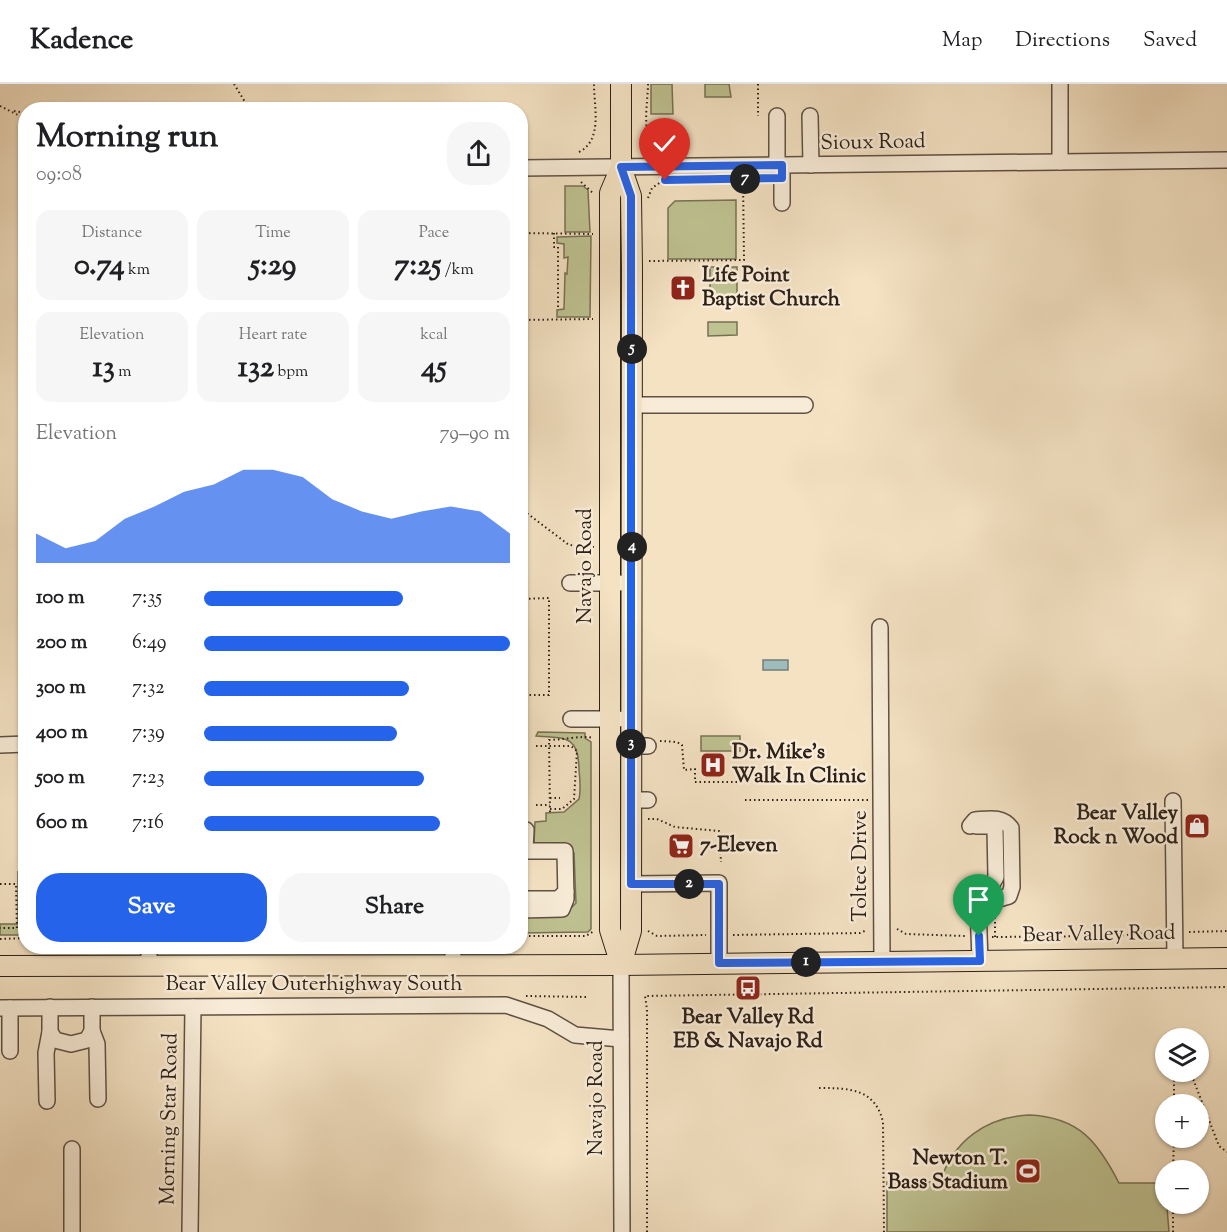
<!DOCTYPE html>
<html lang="en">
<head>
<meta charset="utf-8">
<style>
	body { margin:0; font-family:"Sorts Mill Goudy",serif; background:#f6f6f6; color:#202124; height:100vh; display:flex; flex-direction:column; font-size:22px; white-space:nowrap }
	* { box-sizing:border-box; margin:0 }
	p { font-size:20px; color:#757577 }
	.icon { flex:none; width:33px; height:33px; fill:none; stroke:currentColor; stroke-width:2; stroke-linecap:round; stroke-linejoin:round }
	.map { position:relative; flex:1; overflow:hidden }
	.sheet { position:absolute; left:18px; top:18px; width:510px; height:852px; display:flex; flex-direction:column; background:#fff; border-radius:24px; box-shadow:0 2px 4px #0004 }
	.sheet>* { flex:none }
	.fabs { position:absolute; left:1155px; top:944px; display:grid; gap:12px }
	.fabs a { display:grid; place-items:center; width:54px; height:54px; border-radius:50%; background:#fff; box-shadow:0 2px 4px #0004; font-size:30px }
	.pin { position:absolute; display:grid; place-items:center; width:51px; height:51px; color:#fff; margin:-62px -26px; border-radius:50% 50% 50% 0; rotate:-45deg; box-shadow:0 0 6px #0007 }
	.pin .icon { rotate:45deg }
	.km { position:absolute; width:30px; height:30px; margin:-15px; border-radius:50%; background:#222; color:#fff; font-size:16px; line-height:30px; text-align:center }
	.round { display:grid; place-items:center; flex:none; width:63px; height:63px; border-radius:24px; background:#f6f6f6 }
	.headline { display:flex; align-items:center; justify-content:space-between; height:102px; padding:0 18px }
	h1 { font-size:33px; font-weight:800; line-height:45px }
	.metrics { display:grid; grid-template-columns:repeat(3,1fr); gap:9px; height:102px; padding:6px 18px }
	.metrics div { display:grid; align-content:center; border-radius:15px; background:#f6f6f6; text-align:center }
	.metrics b { font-size:30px; font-weight:800 }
	.metrics small { font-size:16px; font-weight:400 }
	.metrics p { font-size:16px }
	.chart { height:168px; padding:12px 18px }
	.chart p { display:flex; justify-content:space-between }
	.chart svg { width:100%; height:108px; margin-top:6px; fill:#2563eb; opacity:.7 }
	.action { display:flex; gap:12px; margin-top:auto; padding:12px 18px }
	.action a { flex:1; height:69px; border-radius:24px; background:#2563eb; color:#fff; font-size:24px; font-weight:800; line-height:69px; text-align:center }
	.action a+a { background:#f6f6f6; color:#202124 }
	ul { padding:0 18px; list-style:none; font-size:20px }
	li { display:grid; grid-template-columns:96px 72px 1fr; align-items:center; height:45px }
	li i { height:15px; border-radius:8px; background:#2563eb }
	header { display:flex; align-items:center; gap:36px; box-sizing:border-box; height:84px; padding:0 30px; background:#fff; border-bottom:2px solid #e0e0e0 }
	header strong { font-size:28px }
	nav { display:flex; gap:33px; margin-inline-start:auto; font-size:21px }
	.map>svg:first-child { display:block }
	.green { fill:#bfc291; stroke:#767154; stroke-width:1.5 }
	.water { fill:#9ebcbc; stroke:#717e7a; stroke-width:1.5 }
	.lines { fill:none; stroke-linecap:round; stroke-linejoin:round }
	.minor-casing { stroke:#5f5043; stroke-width:18 }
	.major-casing { stroke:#2d2018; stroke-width:22 }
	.path { stroke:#2d2018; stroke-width:2; stroke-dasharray:1.5 3; stroke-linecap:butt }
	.minor { stroke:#f8ecd8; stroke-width:15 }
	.major { stroke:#f4e2c3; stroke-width:20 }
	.route-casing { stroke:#fff; stroke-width:12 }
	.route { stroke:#2563eb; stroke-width:8 }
	.labels { text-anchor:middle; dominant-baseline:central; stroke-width:5; stroke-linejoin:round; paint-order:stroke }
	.street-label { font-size:21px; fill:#2d2018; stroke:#f8ecd8 }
	.poi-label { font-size:21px; font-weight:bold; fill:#2d2018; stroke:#f8ecd8; text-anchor:start }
</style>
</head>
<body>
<header>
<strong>Kadence</strong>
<nav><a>Map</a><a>Directions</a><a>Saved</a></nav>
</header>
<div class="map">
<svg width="1227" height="1148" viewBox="0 0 1227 1148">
	<rect width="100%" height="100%" fill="#f4e2c3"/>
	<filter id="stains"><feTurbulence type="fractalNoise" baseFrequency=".00333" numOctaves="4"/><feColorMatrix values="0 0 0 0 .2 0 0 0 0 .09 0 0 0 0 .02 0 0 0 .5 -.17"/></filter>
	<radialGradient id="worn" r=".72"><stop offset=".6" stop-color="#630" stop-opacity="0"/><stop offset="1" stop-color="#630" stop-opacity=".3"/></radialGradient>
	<g class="green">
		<polygon points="651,0 672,0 673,30 651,30"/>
		<polygon points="705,0 729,0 731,13 705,13"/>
		<polygon points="565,102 583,102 588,106 590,148 565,148"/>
		<polygon points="736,116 736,175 668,175 668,124 675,117"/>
		<polygon points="591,152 590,233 557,233 557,226 564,225 565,189 567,190 568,173 564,174 564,160 557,159 557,153"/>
		<rect x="710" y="183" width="27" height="29"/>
		<polygon points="708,238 737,238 737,251 708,252"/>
		<path d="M538,648L585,649V654L591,658V845L588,848L521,849L520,829L567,828L576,819L574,769L570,766L534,760L535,738L546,737V729L564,728L579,715C581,706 580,695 579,686C579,652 566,654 536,652Z"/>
		<rect x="701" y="652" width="39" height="15"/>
		<polygon points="18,788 25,790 25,851 0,851 0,840 18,840"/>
		<path d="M1029,1031C1079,1033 1098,1058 1119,1099H1165L1169,1148H887V1098H940C953,1057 986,1033 1029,1031Z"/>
	</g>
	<rect class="water" x="763" y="576" width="25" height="10"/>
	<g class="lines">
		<g class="minor-casing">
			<g id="minor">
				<polyline points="1060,0 1060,78"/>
				<polyline points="777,32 777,81"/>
				<polyline points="810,32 811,81"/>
				<polyline points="782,81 782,119"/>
				<polyline points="520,84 1227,76"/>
				<polyline points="632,321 805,321"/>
				<polyline points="570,499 620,499"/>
				<polyline points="880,543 882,877"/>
				<polyline points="571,635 619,635"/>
				<polyline points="0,661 26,660"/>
				<polyline points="631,662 648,662"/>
				<polyline points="632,716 648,716"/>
				<polyline points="1173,717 1175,875"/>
				<path d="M970,742L975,736C989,735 1002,732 1011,744L1012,803L1009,812L978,821L980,877"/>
				<polyline points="520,770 525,764 526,746"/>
				<polyline points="631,800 719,799 719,879"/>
				<polyline points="971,810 991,802 996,793 995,745 992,742 976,742"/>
				<polyline points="520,815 558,815 566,808"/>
				<polyline points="520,826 562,825 566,815 565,767 523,767"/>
				<polyline points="149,862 149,882"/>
				<polyline points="453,862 453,881"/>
				<polyline points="621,881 622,1148"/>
				<polyline points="50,923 50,948 55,956 71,960 87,956 92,947 92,923"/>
				<polyline points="0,924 506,921 548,935 575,951 621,955"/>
				<polyline points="92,947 97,960 98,1015"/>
				<polyline points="10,967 10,924"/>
				<polyline points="47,1017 46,969 50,948"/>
				<polyline points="72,1148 72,1065"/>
				<polyline points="190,1148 193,923"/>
			</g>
		</g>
		<g class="major-casing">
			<g id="major">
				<polyline points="621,0 621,83 631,112 632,184 631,847 621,881"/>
				<polyline points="621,881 610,846 610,109 621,83"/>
				<polyline points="0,882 621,881 1227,874"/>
			</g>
		</g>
		<g class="path">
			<polyline points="234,0 250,26"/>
			<path d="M648,0C648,19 639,60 661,67"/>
			<polyline points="758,0 758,32"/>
			<polyline points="0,22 26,35"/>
			<polyline points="14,27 26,29"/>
			<path d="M579,68C603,56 594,23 594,0"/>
			<polyline points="581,98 594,110"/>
			<polyline points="648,114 652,104 661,98"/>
			<polyline points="520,149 593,150"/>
			<polyline points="554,149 554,163 558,163 558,224"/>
			<polyline points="649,177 744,176 743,95"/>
			<polyline points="520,236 593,235"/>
			<polyline points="520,424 569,461 594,463"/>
			<polyline points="520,515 549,514 549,611 520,611"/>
			<polyline points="660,657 677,658 682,661 684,686 695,685 695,698 740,698"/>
			<polyline points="536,662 571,662 577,667 574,715 562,725 550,725"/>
			<polyline points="550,714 560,714"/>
			<polyline points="745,716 868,716"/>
			<polyline points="536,721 550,721"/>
			<path d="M550,728L549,656C561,656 584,651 593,654"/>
			<polyline points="648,735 657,735 675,743 719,747 721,778"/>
			<polyline points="0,800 16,800 17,844 0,844"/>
			<polyline points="897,845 906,850 965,852"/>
			<polyline points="648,847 657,852 706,851"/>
			<polyline points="1189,848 1227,847"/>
			<polyline points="733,851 860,849 867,846"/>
			<polyline points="520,852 586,852 594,847"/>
			<polyline points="992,853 1114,852 1160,848"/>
			<polyline points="995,853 995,832"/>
			<polyline points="0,855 26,854"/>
			<polyline points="526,912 589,913"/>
			<polyline points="1190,987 1219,1062 1227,1068"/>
			<path d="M819,1004C848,1004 875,1004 883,1038L884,1148"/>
			<polyline points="1174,1020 1174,987"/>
			<polyline points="1173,1086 1174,1053"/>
			<polyline points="647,1148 647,925 645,912 1227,903"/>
			<polyline points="1173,1148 1173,1119"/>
		</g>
		<use href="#minor" class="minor"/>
		<use href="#major" class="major"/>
	</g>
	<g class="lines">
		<g class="route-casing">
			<polyline id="route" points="665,96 782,94 782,81 621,83 631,112 631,800 719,800 719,879 980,877 979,852"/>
		</g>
		<use href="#route" class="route"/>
	</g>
	<defs>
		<g id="church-square" transform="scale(1.35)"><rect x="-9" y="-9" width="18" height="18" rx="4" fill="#8f2418" stroke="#f8ecd8"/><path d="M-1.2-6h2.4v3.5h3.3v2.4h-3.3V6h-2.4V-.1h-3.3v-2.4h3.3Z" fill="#fff"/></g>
		<g id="hospital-square" transform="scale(1.35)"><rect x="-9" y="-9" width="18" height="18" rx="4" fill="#8f2418" stroke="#f8ecd8"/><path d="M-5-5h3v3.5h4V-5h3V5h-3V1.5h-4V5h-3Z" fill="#fff"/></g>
		<g id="shop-square" transform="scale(1.35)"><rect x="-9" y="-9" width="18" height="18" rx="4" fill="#8f2418" stroke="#f8ecd8"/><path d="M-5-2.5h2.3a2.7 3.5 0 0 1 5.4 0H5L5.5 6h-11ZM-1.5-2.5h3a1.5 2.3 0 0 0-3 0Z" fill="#fff"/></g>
		<g id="supermarket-square" transform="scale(1.35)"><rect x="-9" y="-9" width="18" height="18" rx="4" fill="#8f2418" stroke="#f8ecd8"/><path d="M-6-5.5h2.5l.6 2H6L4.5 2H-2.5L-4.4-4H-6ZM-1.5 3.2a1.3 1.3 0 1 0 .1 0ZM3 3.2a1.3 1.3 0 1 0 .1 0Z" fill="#fff"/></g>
		<g id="bus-square" transform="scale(1.35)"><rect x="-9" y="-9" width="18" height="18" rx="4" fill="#8f2418" stroke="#f8ecd8"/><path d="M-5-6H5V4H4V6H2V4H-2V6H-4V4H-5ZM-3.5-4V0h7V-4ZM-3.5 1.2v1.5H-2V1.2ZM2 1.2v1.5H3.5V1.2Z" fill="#fff"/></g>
		<g id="stadium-square" transform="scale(1.35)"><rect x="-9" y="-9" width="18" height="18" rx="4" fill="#8f2418" stroke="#f8ecd8"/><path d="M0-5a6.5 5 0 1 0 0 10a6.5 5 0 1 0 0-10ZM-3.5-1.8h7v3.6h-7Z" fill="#fff"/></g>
	</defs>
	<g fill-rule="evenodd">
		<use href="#church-square" x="683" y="204"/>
		<use href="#hospital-square" x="713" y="681"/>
		<use href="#shop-square" x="1197" y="742"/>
		<use href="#supermarket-square" x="681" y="762"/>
		<use href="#bus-square" x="748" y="904"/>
		<use href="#stadium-square" x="1028" y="1087"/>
	</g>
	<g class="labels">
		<g class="street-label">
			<text transform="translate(873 59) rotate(-1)">Sioux Road</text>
			<text transform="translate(586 482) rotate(-90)">Navajo Road</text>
			<text transform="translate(861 782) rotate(-90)">Toltec Drive</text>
			<text transform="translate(1099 851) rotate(-1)">Bear Valley Road</text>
			<text x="314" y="901">Bear Valley Outerhighway South</text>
			<text transform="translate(597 1014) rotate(-90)">Navajo Road</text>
			<text transform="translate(170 1035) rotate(-89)">Morning Star Road</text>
		</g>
		<g class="poi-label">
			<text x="702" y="192">Life Point<tspan x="702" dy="24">Baptist Church</tspan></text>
			<text x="732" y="669">Dr. Mike's<tspan x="732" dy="24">Walk In Clinic</tspan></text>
			<text x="1178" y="730" text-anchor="end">Bear Valley<tspan x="1178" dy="24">Rock n Wood</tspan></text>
			<text x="700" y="762">7-Eleven</text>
			<text x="748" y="934" text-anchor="middle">Bear Valley Rd<tspan x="748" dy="24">EB &amp; Navajo Rd</tspan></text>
			<text x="1008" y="1075" text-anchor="end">Newton T.<tspan x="1008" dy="24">Bass Stadium</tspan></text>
		</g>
	</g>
	<rect width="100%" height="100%" filter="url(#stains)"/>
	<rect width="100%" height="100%" fill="url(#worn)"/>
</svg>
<div class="fabs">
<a><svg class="icon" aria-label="layers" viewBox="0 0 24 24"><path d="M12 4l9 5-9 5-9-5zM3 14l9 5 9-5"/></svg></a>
<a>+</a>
<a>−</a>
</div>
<div class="pin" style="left:979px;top:852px;background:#1e9e55"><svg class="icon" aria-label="arrive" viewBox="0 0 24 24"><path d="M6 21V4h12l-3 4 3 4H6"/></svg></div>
<div class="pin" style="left:665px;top:96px;background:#d93025"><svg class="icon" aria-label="check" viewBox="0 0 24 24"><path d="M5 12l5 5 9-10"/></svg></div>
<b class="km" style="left:806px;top:878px">1</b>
<b class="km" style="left:689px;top:800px">2</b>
<b class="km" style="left:631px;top:660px">3</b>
<b class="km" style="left:632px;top:463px">4</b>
<b class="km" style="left:632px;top:265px">5</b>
<b class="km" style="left:745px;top:95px">7</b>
<section class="sheet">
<div class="headline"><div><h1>Morning run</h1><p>09:08</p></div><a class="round"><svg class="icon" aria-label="share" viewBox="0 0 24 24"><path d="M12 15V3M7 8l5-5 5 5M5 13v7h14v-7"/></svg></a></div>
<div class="metrics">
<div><p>Distance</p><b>0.74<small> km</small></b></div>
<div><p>Time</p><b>5:29</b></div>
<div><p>Pace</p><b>7:25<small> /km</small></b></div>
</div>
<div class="metrics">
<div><p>Elevation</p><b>13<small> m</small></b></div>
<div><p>Heart rate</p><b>132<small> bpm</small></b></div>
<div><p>kcal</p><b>45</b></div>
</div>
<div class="chart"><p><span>Elevation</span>79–90 m</p>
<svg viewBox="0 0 160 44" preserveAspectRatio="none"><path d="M0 44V32L10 38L20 35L30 26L40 21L50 15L60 12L70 6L80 6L90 9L100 18L110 23L120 26L130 23L140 21L150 23L160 32V44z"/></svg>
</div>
<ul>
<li><b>100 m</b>7:35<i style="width:65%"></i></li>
<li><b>200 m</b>6:49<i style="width:100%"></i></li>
<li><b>300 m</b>7:32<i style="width:67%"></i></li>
<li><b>400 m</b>7:39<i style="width:63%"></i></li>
<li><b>500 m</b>7:23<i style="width:72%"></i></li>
<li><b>600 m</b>7:16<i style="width:77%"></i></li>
</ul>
<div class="action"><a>Save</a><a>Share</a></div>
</section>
</div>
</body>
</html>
